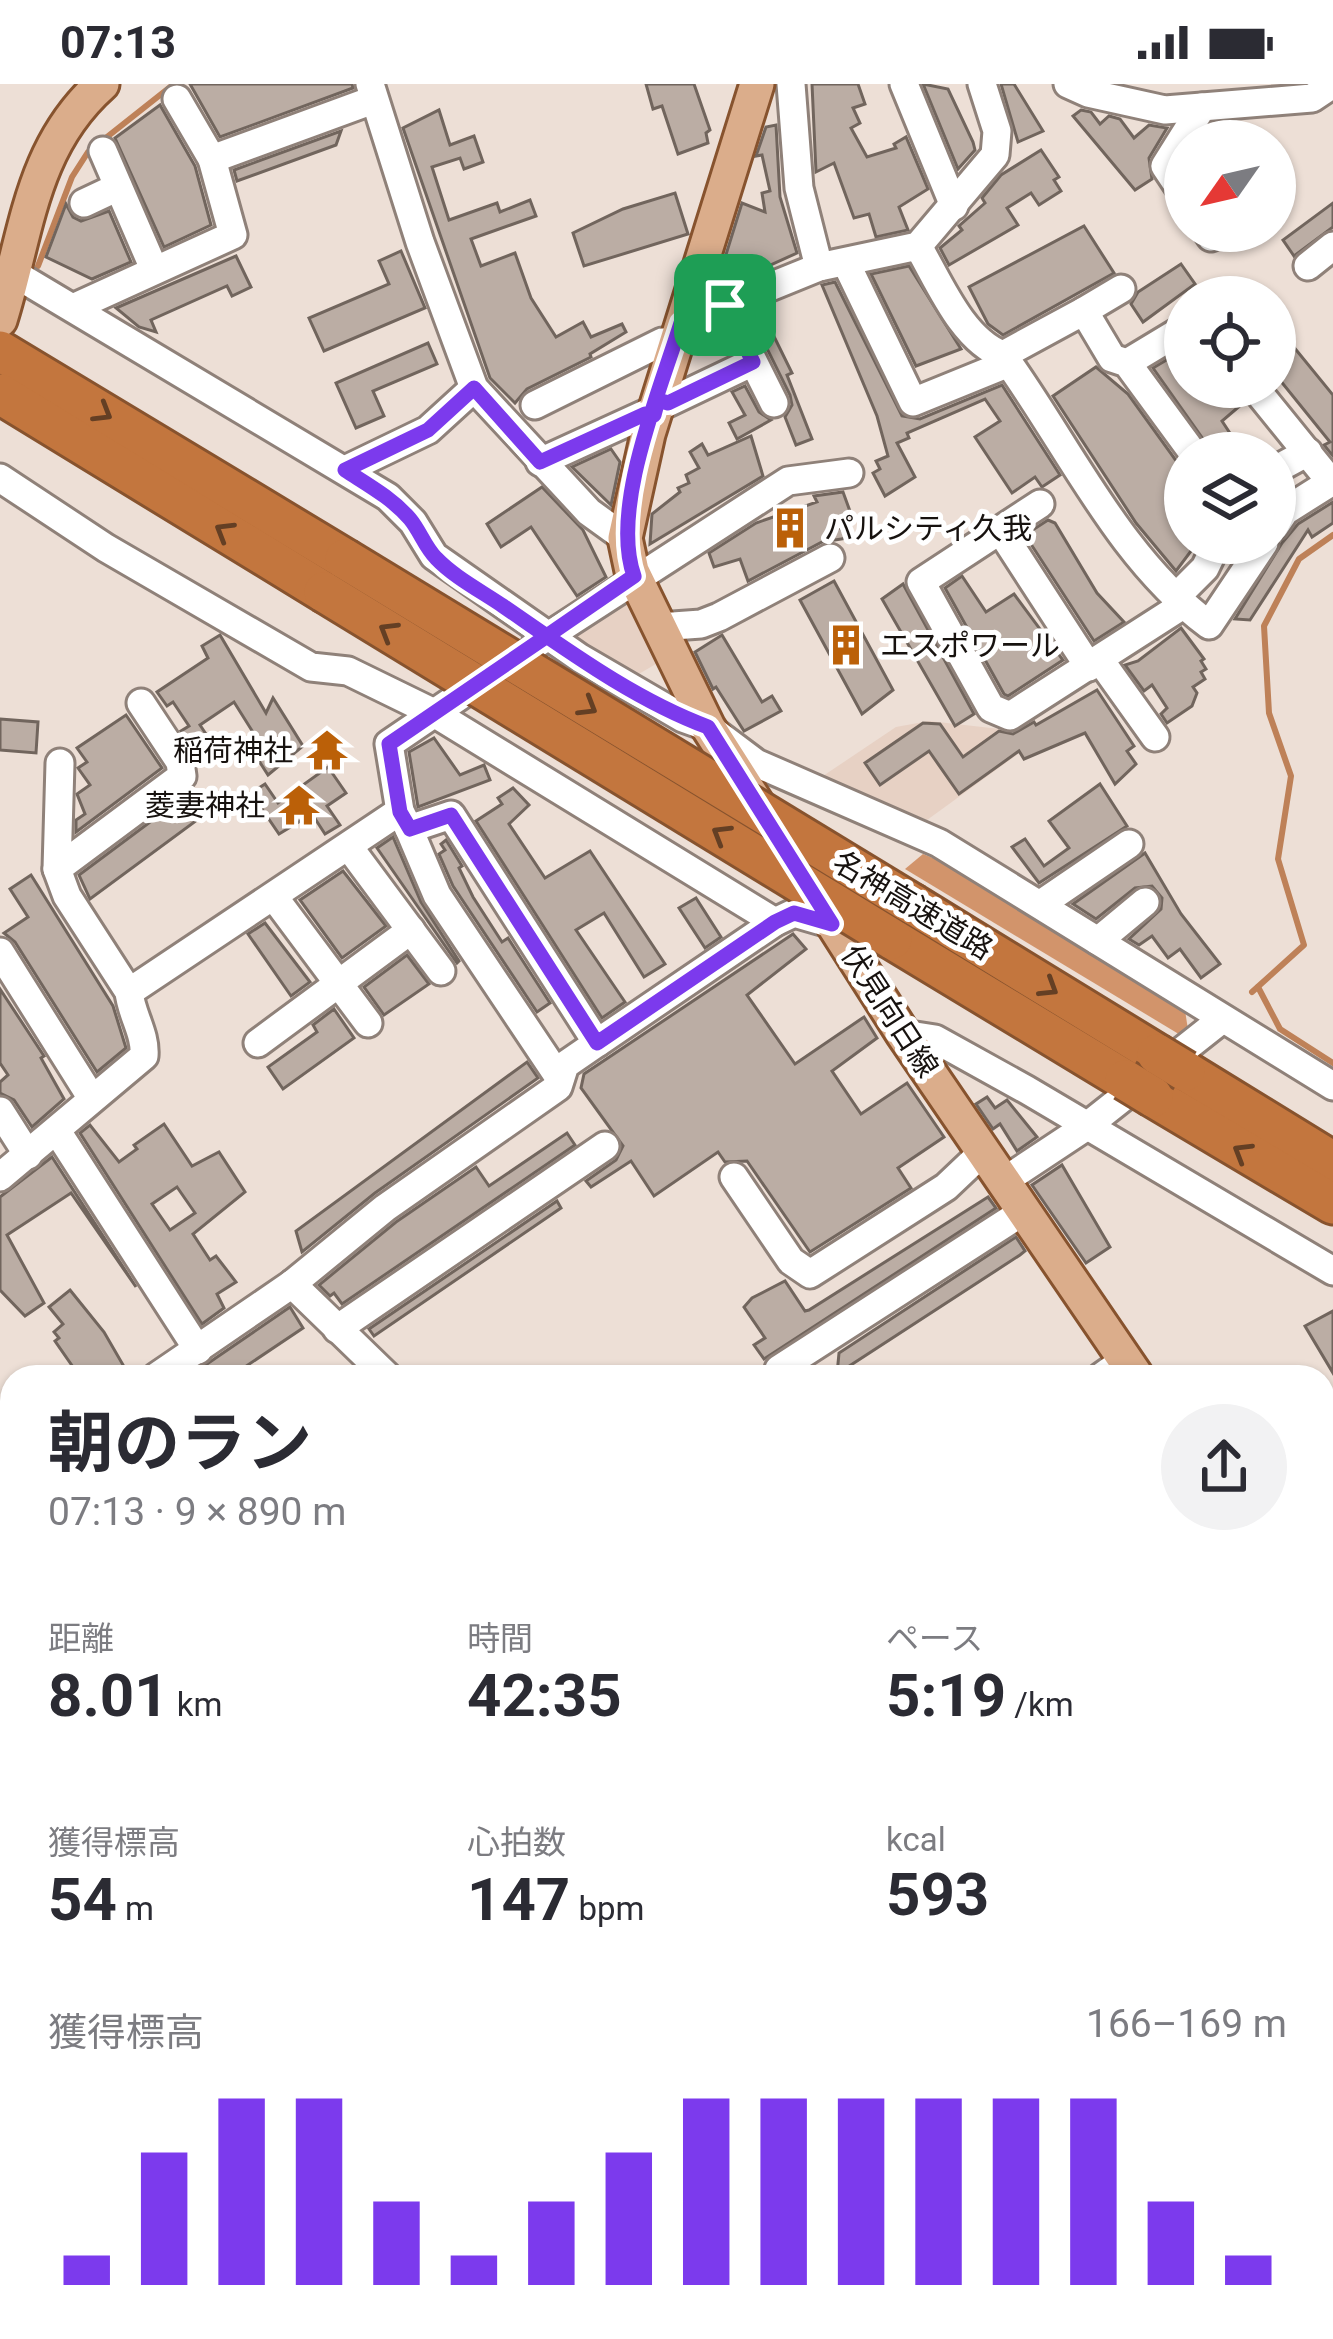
<!DOCTYPE html>
<html lang="ja">
<head>
<meta charset="utf-8">
<style>
	body { margin:0; font-family:Roboto,"Noto Sans JP",sans-serif; background:#f2f2f3; color:#2b2b33; height:100vh; display:flex; flex-direction:column; font-size:45px; white-space:nowrap }
	* { box-sizing:border-box; margin:0 }
	p { font-size:39px; color:#7c7c81 }
	.icon { flex:none; width:66px; height:66px; fill:none; stroke:currentColor; stroke-width:2; stroke-linecap:round; stroke-linejoin:round }
	.map { position:relative; flex:1; overflow:hidden }
	.drawer { position:absolute; left:0px; top:1281px; width:1335px; height:975px; display:flex; flex-direction:column; background:#fff; border-radius:36px 36px 0 0; box-shadow:0 3px 9px #0004 }
	.drawer>* { flex:none }
	.needle { width:78px; rotate:236deg }
	.buttons { position:absolute; left:1164px; top:36px; display:grid; gap:24px }
	.buttons a { display:grid; place-items:center; width:132px; height:132px; border-radius:50%; background:#fff; box-shadow:0 3px 9px #0004; font-size:60px }
	.pin { position:absolute; display:grid; place-items:center; width:102px; height:102px; color:#fff; margin:-51px; border-radius:24px; box-shadow:0 6px 18px #0006 }
	.round { display:grid; place-items:center; flex:none; width:126px; height:126px; border-radius:63px; background:#f2f2f3 }
	.head { display:flex; align-items:center; justify-content:space-between; height:204px; padding:0 48px }
	h1 { font-size:66px; font-weight:700; line-height:90px }
	.metrics { display:grid; grid-template-columns:repeat(3,1fr); gap:18px; height:204px; padding:12px 48px }
	.metrics div { display:grid; align-content:center }
	.metrics b { font-size:60px; font-weight:700 }
	.metrics small { font-size:33px; font-weight:400 }
	.metrics p { font-size:33px }
	.chart { height:336px; padding:24px 48px }
	.chart p { display:flex; justify-content:space-between }
	.chart svg { width:100%; height:216px; margin-top:12px; stroke:#7c3aed; stroke-width:6 }
	.status { display:flex; justify-content:space-between; align-items:center; height:84px; padding:0 60px; background:#fff; direction:ltr }
	.status svg { height:33px; fill:currentColor }
	.map>svg:first-child { display:block }
	.built { fill:#e7d1c4 }
	.forest { fill:#d2946b }
	.lines { fill:none; stroke-linecap:round; stroke-linejoin:round }
	.stream { stroke:#be8158; stroke-width:6 }
	.building { fill:#bbada4; stroke:#71655d; stroke-width:3; fill-rule:evenodd }
	.minor-casing { stroke:#8f8179; stroke-width:33 }
	.major-casing { stroke:#87532e; stroke-width:39 }
	.highway-casing { stroke:#87532e; stroke-width:45 }
	.minor { stroke:#fff; stroke-width:27 }
	.major { stroke:#dbad8b; stroke-width:33 }
	.highway { stroke:#c3763e; stroke-width:39 }
	.highway-bridge-casing { stroke:#87532e; stroke-width:45; stroke-linecap:butt }
	.highway-bridge { stroke:#c3763e; stroke-width:39 }
	.oneway { stroke:#643f24 }
	.route-casing { stroke:#fff; stroke-width:24 }
	.route { stroke:#7c3aed; stroke-width:15 }
	.labels { text-anchor:middle; dominant-baseline:central; stroke-width:10; stroke-linejoin:round; paint-order:stroke }
	.poi-label { font-size:30px; fill:#17120f; stroke:#fff; text-anchor:start }
	.street-label { font-size:30px; fill:#17120f; stroke:#fff }
</style>
</head>
<body>
<div class="status"><b>07:13</b><svg viewBox="0 0 49 12"><path d="M0 12V9h3v3zM5 12V6h3v6zM10 12V3h3v9zM15 12V0h3v12zM26 1h20v11H26zM47 4h2v5h-2z"/></svg></div>
<div class="map">
<svg width="1333" height="2255" viewBox="0 0 1333 2255">
	<rect width="100%" height="100%" fill="#eddfd6"/>
	<g class="built">
		<polygon points="626,506 661,577 637,591 565,547"/>
		<polygon points="929,637 1000,645 1018,670 927,736 823,692 896,643"/>
	</g>
	<polygon class="forest" points="923,770 950,781 1185,926 1188,946 1182,952 905,785"/>
	<g class="lines">
		<g class="stream">
			<polyline points="38,182 72,93 88,68 174,0"/>
			<polyline points="1258,903 1280,945 1333,979"/>
			<polyline points="1252,908 1304,861 1278,775 1291,692 1269,629 1264,542 1299,475 1333,451"/>
		</g>
	</g>
	<g class="building">
		<polygon points="190,0 352,0 353,4 220,53"/>
		<polygon points="646,0 694,0 710,46 706,49 708,59 678,70 662,22 653,25"/>
		<polygon points="812,0 858,0 865,20 853,24 860,39 851,44 867,73 896,64 894,60 906,53 928,105 899,123 908,146 876,153 869,130 854,134 834,79 816,88"/>
		<polygon points="923,0 948,5 973,58 975,66 958,85"/>
		<polygon points="1001,0 1014,0 1043,47 1018,58"/>
		<polygon points="160,21 195,82 211,141 164,163 115,54"/>
		<polygon points="439,26 450,61 474,52 483,78 464,85 460,74 432,83 449,136 497,119 500,128 530,116 536,132 471,155 481,182 515,169 531,214 556,253 583,238 591,253 622,240 626,248 590,270 591,273 527,305 515,319 490,294 403,44"/>
		<polygon points="1081,26 1091,28 1100,40 1109,32 1120,35 1134,54 1149,41 1167,44 1149,74 1152,95 1135,106 1073,32"/>
		<polygon points="776,41 780,113 797,169 715,206 742,119 765,128 762,109 770,107 762,71 756,72 766,43"/>
		<polygon points="341,47 336,61 237,97 234,86"/>
		<polygon points="1041,66 1059,93 1054,96 1061,107 1039,121 1031,109 1007,124 1018,141 949,181 940,164 962,146 959,142 985,119 982,114 1001,91"/>
		<polygon points="675,109 688,150 584,182 573,149 623,125"/>
		<polygon points="1333,119 1333,143 1294,172 1283,156"/>
		<polygon points="66,120 73,133 81,137 109,127 131,178 92,195 46,173"/>
		<polygon points="1084,142 1114,189 1003,251 988,240 969,203"/>
		<polygon points="401,167 425,224 324,267 309,234 389,200 379,177"/>
		<polygon points="236,172 251,203 232,212 227,202 151,236 156,248 139,243 116,224"/>
		<polygon points="1181,180 1195,200 1143,238 1131,220 1138,208"/>
		<polygon points="909,182 961,265 916,282 871,190"/>
		<polygon points="835,198 902,332 920,335 1002,301 1060,391 1042,403 1035,393 1012,409 975,353 1000,337 985,315 907,349 909,354 897,359 915,393 885,412 873,389 880,385 876,377 888,372 877,332 822,201"/>
		<polygon points="761,226 792,289 787,291 812,355 796,361 785,333 792,321 790,311 750,230"/>
		<polygon points="1275,240 1333,311 1333,372 1324,361 1330,358 1275,290"/>
		<polygon points="428,259 437,280 373,307 384,332 356,344 336,299"/>
		<polygon points="1185,265 1185,303 1227,303 1242,320 1222,337 1243,369 1213,369 1153,284"/>
		<polygon points="1096,283 1128,310 1185,389 1185,459 1197,459 1176,487 1136,439 1053,312"/>
		<polygon points="745,302 759,328 771,336 737,355 729,339 745,331 732,308"/>
		<polygon points="751,352 763,392 650,460 652,430 680,408 678,404 689,399 686,391 699,384 690,368 702,360 708,371"/>
		<polygon points="611,365 620,378 611,421 572,383"/>
		<polygon points="542,403 583,446 606,493 577,512 531,443 501,463 487,440"/>
		<polygon points="843,408 851,430 834,436 848,454 822,458 748,497 740,475 714,483 709,469 756,439 817,418 814,412"/>
		<polygon points="1333,418 1333,439 1312,453 1308,446 1250,536 1235,535 1282,459 1298,440"/>
		<polygon points="1048,436 1055,439 1097,509 1124,538 1094,557 1025,451"/>
		<polygon points="962,492 986,528 1014,510 1063,576 1008,612 1004,610 945,504"/>
		<polygon points="834,497 893,606 862,630 800,516"/>
		<polygon points="903,500 974,630 955,642 882,515"/>
		<polygon points="1181,544 1204,575 1201,577 1206,585 1201,588 1205,595 1193,603 1197,609 1192,622 1167,639 1161,630 1167,624 1152,601 1144,607 1125,581 1138,577"/>
		<polygon points="220,551 266,629 273,614 303,662 268,691 252,666 261,661 234,618 200,641 206,650 196,657 200,663 194,667 181,647 189,642 173,618 167,622 157,608 208,574 202,562"/>
		<polygon points="722,551 762,618 772,612 781,627 744,647 716,603 713,605 695,568"/>
		<polygon points="1097,606 1134,662 1127,667 1136,680 1115,700 1085,649 1024,675 1019,667 959,710 929,667 880,701 865,679 923,639 940,640 963,673 999,647 1013,650 1034,638 1036,641"/>
		<polygon points="126,631 162,684 76,748 76,736 85,730 77,710 90,701 78,684 87,678 77,664"/>
		<polygon points="0,635 38,638 36,669 0,666"/>
		<polygon points="434,654 460,691 484,681 490,696 418,723 409,668"/>
		<polygon points="328,683 346,709 327,722 340,741 325,750 312,730 279,750 251,709 265,700 278,719"/>
		<polygon points="1100,700 1127,742 1039,799 1012,763 1025,755 1044,782 1069,764 1049,737"/>
		<polygon points="513,704 529,721 509,740 545,794 590,767 665,880 644,893 604,829 576,846 625,918 602,934 476,737 502,720 498,714"/>
		<polygon points="193,706 208,728 90,815 79,791"/>
		<polygon points="393,753 421,818 459,877 457,879 377,764"/>
		<polygon points="446,756 462,782 459,784 473,813 502,858 508,854 550,919 537,928 453,802 439,770 445,766 441,760"/>
		<polygon points="1145,769 1181,830 1220,880 1201,894 1180,865 1168,874 1152,852 1139,861 1129,855 1161,825 1162,814 1152,802 1135,804 1096,835 1073,820"/>
		<polygon points="343,787 386,842 342,874 300,816"/>
		<polygon points="31,791 113,922 126,964 97,988 15,858 4,849 28,833 10,805"/>
		<polygon points="696,814 721,853 705,864 679,824"/>
		<polygon points="265,839 310,898 291,912 248,850"/>
		<polygon points="793,850 806,865 747,911 795,980 864,933 877,954 832,987 861,1030 907,999 944,1053 898,1084 911,1104 810,1168 747,1077 725,1078 718,1068 654,1112 631,1077 591,1103 586,1097 616,1076 623,1062 581,1004 584,990"/>
		<polygon points="407,871 429,900 384,931 364,903"/>
		<polygon points="0,905 44,972 41,974 64,1015 32,1043 14,1016 0,1009 0,998 8,991 0,979"/>
		<polygon points="334,925 354,954 283,1005 268,983 317,948 313,941"/>
		<polygon points="527,978 538,994 375,1109 302,1168 296,1147"/>
		<polygon points="987,1013 995,1024 1007,1016 1037,1053 1017,1067 1000,1040 993,1045 976,1020"/>
		<path d="M164,1040L192,1082L219,1068L245,1108L193,1150L210,1176L216,1172L236,1198L217,1210L224,1224L202,1240L80,1049L90,1041L119,1078L137,1065L134,1061ZM177,1103L195,1129L170,1146L152,1120Z"/>
		<polygon points="567,1049 575,1061 342,1220 334,1209 330,1212 319,1201 396,1138 476,1083 489,1102"/>
		<polygon points="52,1073 136,1203 71,1109 7,1151 44,1219 25,1232 0,1206 0,1113"/>
		<polygon points="1062,1081 1110,1163 1086,1179 1032,1101"/>
		<polygon points="988,1113 996,1124 764,1275 754,1261 765,1254 744,1223 752,1214 785,1197 805,1227 809,1226"/>
		<polygon points="557,1117 561,1124 374,1252 369,1245"/>
		<polygon points="1016,1153 1025,1167 1020,1171 837,1290 839,1269"/>
		<polygon points="70,1206 104,1248 130,1293 80,1293 55,1257 59,1254 54,1248 63,1240 49,1223"/>
		<polygon points="290,1223 303,1244 230,1293 188,1293"/>
		<polygon points="1333,1227 1333,1289 1305,1242"/>
	</g>
	<g class="lines">
		<g class="minor-casing">
			<g id="minor">
				<polyline points="370,0 420,158 474,304 589,428 625,454"/>
				<polyline points="791,0 799,104 819,183"/>
				<polyline points="904,0 954,122"/>
				<polyline points="1068,0 1088,9 1165,26 1312,14 1333,0"/>
				<polyline points="103,67 154,185"/>
				<polyline points="212,75 373,16"/>
				<polyline points="1185,112 1165,82 1202,23"/>
				<polyline points="84,119 118,103"/>
				<polyline points="1207,147 1211,153"/>
				<path d="M918,162C939,198 962,256 1003,271C1069,362 1118,473 1209,541L1264,459"/>
				<polyline points="846,179 913,318 1009,279"/>
				<polyline points="1308,182 1333,162"/>
				<polyline points="15,190 388,413 413,438 434,472 580,574 683,634 708,643 756,679 939,759 1333,1002"/>
				<polyline points="725,221 774,319"/>
				<polyline points="75,223 233,151 212,75 177,15"/>
				<polyline points="1084,227 1121,205"/>
				<polyline points="681,239 819,183 918,162 995,71 997,47 982,0"/>
				<polyline points="1003,271 1084,227 1112,274 1127,279 1193,369"/>
				<polyline points="1127,279 1185,244"/>
				<polyline points="1254,303 1331,398 1285,427 1275,442"/>
				<polyline points="658,316 667,319 753,278"/>
				<polyline points="535,321 662,258 675,258"/>
				<polyline points="540,378 645,330 654,331"/>
				<polyline points="345,386 428,346 474,304"/>
				<polyline points="1275,386 1308,368"/>
				<polyline points="0,394 106,464 311,583 348,587 434,629 775,838"/>
				<polyline points="1040,420 921,498 991,624 1010,632 1183,521"/>
				<polyline points="1000,446 1089,583"/>
				<polyline points="1175,514 1205,484 1217,459"/>
				<polyline points="659,543 701,540 719,533 830,474"/>
				<polyline points="536,560 788,397 849,389"/>
				<polyline points="1100,576 1155,653"/>
				<polyline points="489,592 389,660 400,727 409,745 451,731 597,959 775,838 794,829 832,840"/>
				<polyline points="409,745 437,811 560,995"/>
				<polyline points="349,763 441,887"/>
				<polyline points="57,785 182,692 180,678 141,619"/>
				<polyline points="274,813 368,939"/>
				<polyline points="1041,820 1129,760"/>
				<polyline points="1098,857 1145,818"/>
				<polyline points="0,868 91,1013"/>
				<polyline points="129,908 400,727"/>
				<polyline points="903,950 935,955 1027,1006 1333,1187"/>
				<polyline points="258,959 411,846"/>
				<polyline points="0,1027 28,1071"/>
				<polyline points="57,1047 198,1266"/>
				<path d="M0,1093L144,972C146,950 131,930 129,908L67,812L57,785L60,679"/>
				<polyline points="734,1093 791,1177 810,1190 946,1103 984,1067"/>
				<polyline points="1004,1097 1087,1042 1221,936"/>
				<polyline points="292,1200 388,1293"/>
				<polyline points="337,1245 605,1062"/>
				<polyline points="779,1285 1024,1127"/>
				<polyline points="156,1293 292,1200 385,1124 558,1003 565,981 597,959"/>
				<polyline points="1101,1293 1125,1276"/>
				<polyline points="1323,1721 1333,1714"/>
				<polyline points="0,1816 12,1835"/>
				<polyline points="1323,1840 1333,1833"/>
				<polyline points="1323,1962 1333,1955"/>
				<polyline points="1323,2057 1328,2064 1333,2061"/>
				<polyline points="0,2126 12,2116"/>
				<polyline points="0,2183 12,2174"/>
				<polyline points="281,2244 288,2255"/>
				<polyline points="1059,2244 1065,2255"/>
			</g>
		</g>
		<g class="major-casing">
			<g id="major">
				<polyline points="757,0 648,350 625,454 632,487 708,643 903,950 1137,1293"/>
				<path d="M0,236C27,150 30,64 102,0"/>
				<polyline points="1323,1570 1333,1587"/>
			</g>
		</g>
		<g class="highway-casing">
			<g id="highway">
				<polyline points="0,267 345,475"/>
				<polyline points="0,310 324,508"/>
				<polyline points="914,821 1157,970"/>
				<polyline points="892,855 1125,996"/>
				<polyline points="1185,987 1333,1078"/>
				<polyline points="1153,1013 1333,1120"/>
			</g>
		</g>
		<use href="#minor" class="minor"/>
		<use href="#major" class="major"/>
		<use href="#highway" class="highway"/>
		<g class="highway-bridge-casing">
			<g id="highway-bridge">
				<polyline points="345,475 914,821"/>
				<polyline points="324,508 892,855"/>
				<polyline points="1157,970 1185,987"/>
				<polyline points="1125,996 1153,1013"/>
			</g>
		</g>
		<use href="#highway-bridge" class="highway-bridge"/>
	</g>
	<defs><path id="oneway-chevron" d="M-2-3.5L2.5 0L-2 3.5" fill="none" stroke-width="1.6" stroke-linecap="round" stroke-linejoin="round" transform="scale(3)"/></defs>
	<g class="oneway">
		<use href="#oneway-chevron" transform="translate(103 329) rotate(31)"/>
		<use href="#oneway-chevron" transform="translate(224 447) rotate(-149)"/>
		<use href="#oneway-chevron" transform="translate(388 547) rotate(-149)"/>
		<use href="#oneway-chevron" transform="translate(588 623) rotate(31)"/>
		<use href="#oneway-chevron" transform="translate(721 750) rotate(-149)"/>
		<use href="#oneway-chevron" transform="translate(1049 904) rotate(32)"/>
		<use href="#oneway-chevron" transform="translate(1242 1068) rotate(-149)"/>
	</g>
	<g class="lines">
		<g class="route-casing">
			<path id="route" d="M725,221L681,239C660,307 610,424 634,492L557,545L547,552L389,660L400,728L410,745L451,731L597,959L775,838L794,829L832,840L708,643C635,616 567,566 503,522C481,507 454,493 436,474C425,463 420,447 410,435C392,414 368,401 345,386L428,346L474,304L540,378L645,330L654,331L658,316L668,319L753,278L725,221"/>
		</g>
		<use href="#route" class="route"/>
	</g>
	<defs>
		<g id="building-bare" transform="scale(3.24)"><path d="M-4-6H4V6H1V3H-1V6H-4ZM-2.5-4.3h1.7v1.8h-1.7ZM.8-4.3h1.7v1.8H.8ZM-2.5-1h1.7V.8h-1.7ZM.8-1h1.7V.8H.8Z" fill="#bb6008" stroke="#fff" stroke-width="2.5" paint-order="stroke"/></g>
		<g id="temple-bare" transform="scale(3.24)"><path d="M0-6L5-2H3V0L6.5 2.5H4V6H1.5V3h-3V6H-4V2.5H-6.5L-3 0V-2H-5Z" fill="#bb6008" stroke="#fff" stroke-width="2.5" paint-order="stroke"/></g>
	</defs>
	<g fill-rule="evenodd">
		<use href="#building-bare" x="790" y="444"/>
		<use href="#building-bare" x="846" y="561"/>
		<use href="#temple-bare" x="327" y="666"/>
		<use href="#temple-bare" x="299" y="721"/>
	</g>
	<g class="labels">
		<g class="poi-label">
			<text x="824" y="444">パルシティ久我</text>
			<text x="880" y="561">エスポワール</text>
			<text x="293" y="666" text-anchor="end">稲荷神社</text>
			<text x="265" y="721" text-anchor="end">菱妻神社</text>
		</g>
		<g class="street-label">
			<text transform="translate(913 821) rotate(31)">名神高速道路</text>
			<text transform="translate(890 927) rotate(57)">伏見向日線</text>
		</g>
	</g>
</svg>
<div class="buttons">
<a><svg class="needle" viewBox="-14 -14 28 28"><path d="M0-13l5 13h-10z" fill="#e53935"/><path d="M0 13l5-13h-10z" fill="#7c7c81"/></svg></a>
<a><svg class="icon" aria-label="locate" viewBox="0 0 24 24"><circle cx="12" cy="12" r="6"/><path d="M12 2v4M12 18v4M2 12h4M18 12h4"/></svg></a>
<a><svg class="icon" aria-label="layers" viewBox="0 0 24 24"><path d="M12 4l9 5-9 5-9-5zM3 14l9 5 9-5"/></svg></a>
</div>
<div class="pin" style="left:725px;top:221px;background:#1e9e55"><svg class="icon" aria-label="arrive" viewBox="0 0 24 24"><path d="M6 21V4h12l-3 4 3 4H6"/></svg></div>
<section class="drawer">
<div class="head"><div><h1>朝のラン</h1><p>07:13 · 9 × 890 m</p></div><a class="round"><svg class="icon" aria-label="share" viewBox="0 0 24 24"><path d="M12 15V3M7 8l5-5 5 5M5 13v7h14v-7"/></svg></a></div>
<div class="metrics">
<div><p>距離</p><b>8.01<small> km</small></b></div>
<div><p>時間</p><b>42:35</b></div>
<div><p>ペース</p><b>5:19<small> /km</small></b></div>
</div>
<div class="metrics">
<div><p>獲得標高</p><b>54<small> m</small></b></div>
<div><p>心拍数</p><b>147<small> bpm</small></b></div>
<div><p>kcal</p><b>593</b></div>
</div>
<div class="chart"><p><span>獲得標高</span>166–169 m</p>
<svg viewBox="0 0 160 44" preserveAspectRatio="none"><path d="M5 44V38M15 44V17M25 44V6M35 44V6M45 44V27M55 44V38M65 44V27M75 44V17M85 44V6M95 44V6M105 44V6M115 44V6M125 44V6M135 44V6M145 44V27M155 44V38"/></svg>
</div>
</section>
</div>
</body>
</html>
